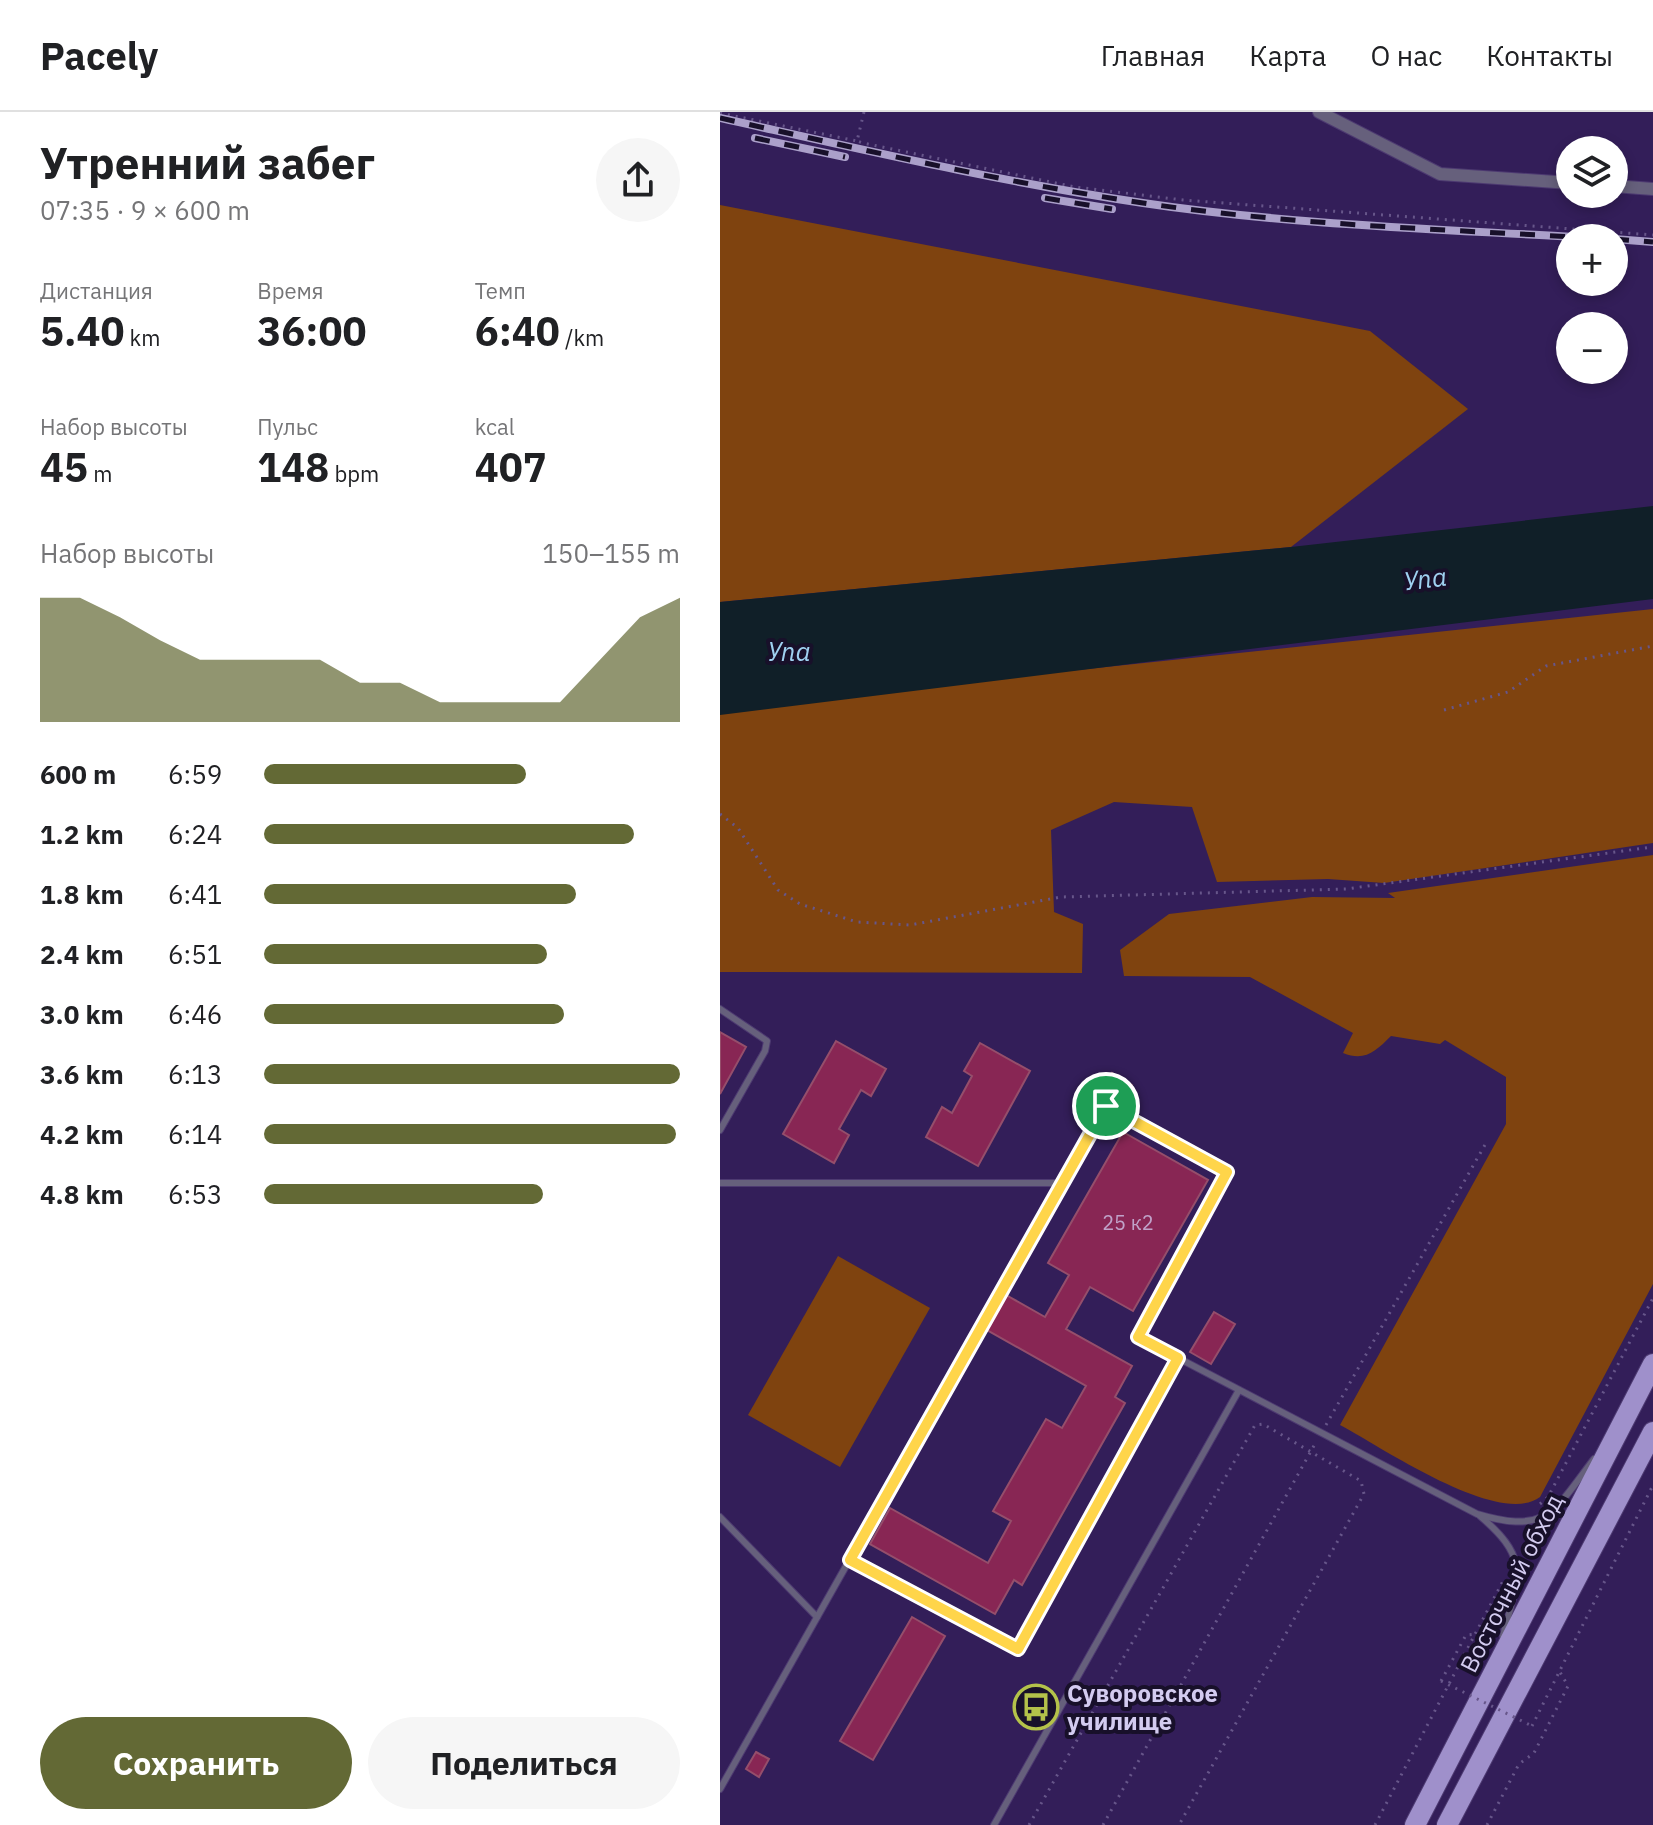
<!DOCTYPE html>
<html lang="ru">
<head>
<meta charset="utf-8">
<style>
	body { margin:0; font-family:"IBM Plex Sans",sans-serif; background:#f6f6f6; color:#202124; height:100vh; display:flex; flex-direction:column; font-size:30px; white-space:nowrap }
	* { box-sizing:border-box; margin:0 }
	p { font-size:26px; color:#757577 }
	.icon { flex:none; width:44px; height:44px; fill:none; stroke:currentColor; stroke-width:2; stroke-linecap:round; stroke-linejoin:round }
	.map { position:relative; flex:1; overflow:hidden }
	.details { display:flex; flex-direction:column; background:#fff; width:720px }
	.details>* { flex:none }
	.controls { position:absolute; left:836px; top:24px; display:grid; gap:16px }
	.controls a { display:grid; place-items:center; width:72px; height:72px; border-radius:50%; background:#fff; box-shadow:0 4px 12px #0003; font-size:40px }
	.pin { position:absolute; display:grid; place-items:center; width:68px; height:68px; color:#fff; margin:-34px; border:4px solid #fff; border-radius:50%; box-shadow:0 2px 8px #0007 }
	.round { display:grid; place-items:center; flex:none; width:84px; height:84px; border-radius:42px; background:#f6f6f6 }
	.overview { display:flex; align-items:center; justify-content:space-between; height:136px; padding:0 40px }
	h1 { font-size:44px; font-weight:700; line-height:60px }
	.figures { display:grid; grid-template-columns:repeat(3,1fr); gap:12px; height:136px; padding:8px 40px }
	.figures div { display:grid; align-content:center }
	.figures b { font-size:40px; font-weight:700 }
	.figures small { font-size:22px; font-weight:400 }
	.figures p { font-size:22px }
	.chart { height:224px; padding:16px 40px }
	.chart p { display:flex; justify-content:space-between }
	.chart svg { width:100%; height:144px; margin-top:8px; fill:#636935; opacity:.7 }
	.button { display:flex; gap:16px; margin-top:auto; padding:16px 40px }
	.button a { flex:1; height:92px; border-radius:48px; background:#636935; color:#fff; font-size:32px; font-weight:700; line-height:92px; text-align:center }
	.button a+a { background:#f6f6f6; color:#202124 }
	ul { padding:0 40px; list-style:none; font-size:26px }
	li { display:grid; grid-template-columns:128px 96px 1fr; align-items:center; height:60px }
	li i { height:20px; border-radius:10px; background:#636935 }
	header { display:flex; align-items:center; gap:48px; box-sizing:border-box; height:112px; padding:0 40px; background:#fff; border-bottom:2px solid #e0e0e0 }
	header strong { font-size:38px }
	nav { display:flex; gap:44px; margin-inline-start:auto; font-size:28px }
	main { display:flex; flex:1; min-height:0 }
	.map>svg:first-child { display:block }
	.green { fill:#7f430f }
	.water { fill:#101f28 }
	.building { fill:#882654; stroke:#954e6b; stroke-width:2 }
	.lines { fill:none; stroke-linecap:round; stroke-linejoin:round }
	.service-casing { stroke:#4d3a71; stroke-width:8 }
	.minor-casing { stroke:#4d3a71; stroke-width:14 }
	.primary-casing { stroke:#4d3a71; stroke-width:22 }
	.path { stroke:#67568a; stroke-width:3; stroke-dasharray:2 6; stroke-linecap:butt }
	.service { stroke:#66607c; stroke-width:6 }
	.minor { stroke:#66607c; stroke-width:12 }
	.primary { stroke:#9f90cb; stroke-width:20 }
	.rail-casing { stroke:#aba0ca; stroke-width:8 }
	.rail { stroke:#18102a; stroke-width:5; stroke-dasharray:15; stroke-linecap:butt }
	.path-bridge { stroke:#67568a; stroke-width:3; stroke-dasharray:2 6; stroke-linecap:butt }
	.route-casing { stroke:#fff; stroke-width:16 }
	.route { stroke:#ffd54a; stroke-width:10 }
	.labels { text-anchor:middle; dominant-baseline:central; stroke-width:8; stroke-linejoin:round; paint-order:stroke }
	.number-label { font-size:20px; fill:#c0a2c9 }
	.street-label { font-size:24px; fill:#d3cbf0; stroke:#18102a }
	.poi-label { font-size:24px; font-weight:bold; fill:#d3cbf0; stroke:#18102a; text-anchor:start }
	.water-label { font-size:26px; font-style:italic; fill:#9fd1f0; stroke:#18102a }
</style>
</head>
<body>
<header>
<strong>Pacely</strong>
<nav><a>Главная</a><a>Карта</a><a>О нас</a><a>Контакты</a></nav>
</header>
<main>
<section class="details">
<div class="overview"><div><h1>Утренний забег</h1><p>07:35 · 9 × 600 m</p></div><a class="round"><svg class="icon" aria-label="share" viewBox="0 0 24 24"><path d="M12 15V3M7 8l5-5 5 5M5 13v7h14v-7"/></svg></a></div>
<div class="figures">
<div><p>Дистанция</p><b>5.40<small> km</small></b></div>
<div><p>Время</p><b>36:00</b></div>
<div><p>Темп</p><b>6:40<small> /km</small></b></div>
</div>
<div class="figures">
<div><p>Набор высоты</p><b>45<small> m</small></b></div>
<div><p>Пульс</p><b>148<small> bpm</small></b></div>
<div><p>kcal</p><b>407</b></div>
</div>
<div class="chart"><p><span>Набор высоты</span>150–155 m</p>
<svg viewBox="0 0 160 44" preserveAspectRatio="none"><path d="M0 44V6L10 6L20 12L30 19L40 25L50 25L60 25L70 25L80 32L90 32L100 38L110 38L120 38L130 38L140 25L150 12L160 6V44z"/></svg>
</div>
<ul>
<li><b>600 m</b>6:59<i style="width:63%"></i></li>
<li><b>1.2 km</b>6:24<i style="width:89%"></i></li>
<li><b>1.8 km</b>6:41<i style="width:75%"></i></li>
<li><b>2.4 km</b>6:51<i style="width:68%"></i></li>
<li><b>3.0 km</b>6:46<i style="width:72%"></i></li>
<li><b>3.6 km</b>6:13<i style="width:100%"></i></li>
<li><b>4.2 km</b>6:14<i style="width:99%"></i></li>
<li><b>4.8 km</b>6:53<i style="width:67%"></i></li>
</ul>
<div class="button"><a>Сохранить</a><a>Поделиться</a></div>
</section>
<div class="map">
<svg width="933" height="1713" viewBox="0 0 933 1713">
	<rect width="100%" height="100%" fill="#331e59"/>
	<g class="green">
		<polygon points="0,93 650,219 748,297 571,435 0,490"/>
		<polygon points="933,497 933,731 664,771 608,767 497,770 472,695 394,690 331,718 334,800 363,812 362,861 0,860 0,596"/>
		<path d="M933,743V1172L820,1385C779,1416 660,1334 620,1313L786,1012V965L725,928L720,932L671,924C656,939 645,950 623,941L633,921L530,865L404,864L400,838L449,802L592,785L675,786L668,781Z"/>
		<polygon points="118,1144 210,1196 120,1355 28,1303"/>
	</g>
	<polygon class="water" points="933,394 933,487 0,603 0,490 571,435"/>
	<g class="building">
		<polygon points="0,920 26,935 0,982"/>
		<polygon points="116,929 166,957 151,984 141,978 119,1017 129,1023 114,1051 63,1022"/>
		<polygon points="260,931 310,959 258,1054 206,1025 222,995 232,1001 252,964 244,959"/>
		<polygon points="392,961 412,973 405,986 385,974"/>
		<polygon points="403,1020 488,1068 413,1199 370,1175 346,1217 412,1254 395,1285 405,1291 302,1473 294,1468 275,1502 150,1432 170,1396 268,1451 291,1409 273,1399 326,1307 342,1316 366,1274 267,1218 286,1183 325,1205 349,1163 328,1151"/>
		<polygon points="494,1200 515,1212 491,1252 470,1240"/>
		<polygon points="192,1505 225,1524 153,1648 120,1629"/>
		<polygon points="36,1640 49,1647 39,1665 26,1657"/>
	</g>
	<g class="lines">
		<g class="service-casing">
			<g id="service">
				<polyline points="0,897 47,929 45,939 0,1018"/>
				<polyline points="0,1071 342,1071"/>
				<path d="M760,1404C812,1448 798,1465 783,1524"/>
				<polyline points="0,1405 97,1505"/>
				<polyline points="130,1448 298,1537 458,1246"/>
				<path d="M0,1677L386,994L507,1060L418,1225L757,1402C828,1423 834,1399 874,1347"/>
				<polyline points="274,1713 519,1278"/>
			</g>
		</g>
		<g class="minor-casing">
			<g id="minor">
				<polyline points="599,0 720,62 850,71"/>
				<polyline points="894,74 933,77"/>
			</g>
		</g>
		<g class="primary-casing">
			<g id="primary">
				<polyline points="695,1713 933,1252"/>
				<polyline points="727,1713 933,1320"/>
			</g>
		</g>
		<g class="path">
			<polyline points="144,0 137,29 143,31 355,75 463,88 933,123"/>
			<polyline points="0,1 137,29"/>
			<polyline points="724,598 788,580 826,554 933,534"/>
			<polyline points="0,702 18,716 58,778 80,792 137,810 190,813 341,785 626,777 932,735"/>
			<polyline points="606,1313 766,1031"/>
			<polyline points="820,1392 828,1385 933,1186"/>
			<polyline points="721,1569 746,1523 756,1522"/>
			<polyline points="812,1614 933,1373"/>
			<polyline points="309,1713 535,1313 543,1312 641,1369 644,1382 459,1713"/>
			<polyline points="383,1713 596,1330"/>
			<polyline points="655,1713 784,1467"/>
			<polyline points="767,1713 799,1652 814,1641 848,1574 840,1560"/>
		</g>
		<use href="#service" class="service"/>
		<use href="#minor" class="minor"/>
		<use href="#primary" class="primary"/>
		<g class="rail-casing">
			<g id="rail">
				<path d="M0,6C140,37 281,70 423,91C571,113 721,117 871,126"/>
				<polyline points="35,26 125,45"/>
				<polyline points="325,86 392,97"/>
				<polyline points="894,127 933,130"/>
			</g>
		</g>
		<use href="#rail" class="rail"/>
		<polyline class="path-bridge" points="721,1569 812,1614"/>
	</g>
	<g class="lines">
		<g class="route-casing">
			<polygon id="route" points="386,994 507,1060 418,1225 458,1246 298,1537 130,1448"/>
		</g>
		<use href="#route" class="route"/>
	</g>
	<defs>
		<g id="bus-ring" transform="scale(2.3)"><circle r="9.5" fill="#18102a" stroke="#b4c24a" stroke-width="1.5"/><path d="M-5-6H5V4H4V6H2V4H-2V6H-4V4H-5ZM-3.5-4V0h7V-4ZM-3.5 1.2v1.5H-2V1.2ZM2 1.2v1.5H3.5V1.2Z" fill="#b4c24a"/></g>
	</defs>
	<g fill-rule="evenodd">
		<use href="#bus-ring" x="316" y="1595"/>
	</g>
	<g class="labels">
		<g class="number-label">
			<text x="408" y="1110">25 к2</text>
		</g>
		<g class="street-label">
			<text transform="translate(791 1471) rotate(-63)">Восточный обход</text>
		</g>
		<g class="poi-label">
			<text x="347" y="1581">Суворовское<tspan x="347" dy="28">училище</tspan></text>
		</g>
		<g class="water-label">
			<text transform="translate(705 466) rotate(-7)">Упа</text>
			<text x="69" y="539">Упа</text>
		</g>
	</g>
</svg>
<div class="controls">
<a><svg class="icon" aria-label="layers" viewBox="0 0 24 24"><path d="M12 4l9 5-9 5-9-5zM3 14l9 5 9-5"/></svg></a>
<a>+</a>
<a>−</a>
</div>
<div class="pin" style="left:386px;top:994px;background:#1e9e55"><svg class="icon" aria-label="arrive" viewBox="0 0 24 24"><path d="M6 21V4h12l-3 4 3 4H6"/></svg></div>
</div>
</main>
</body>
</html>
